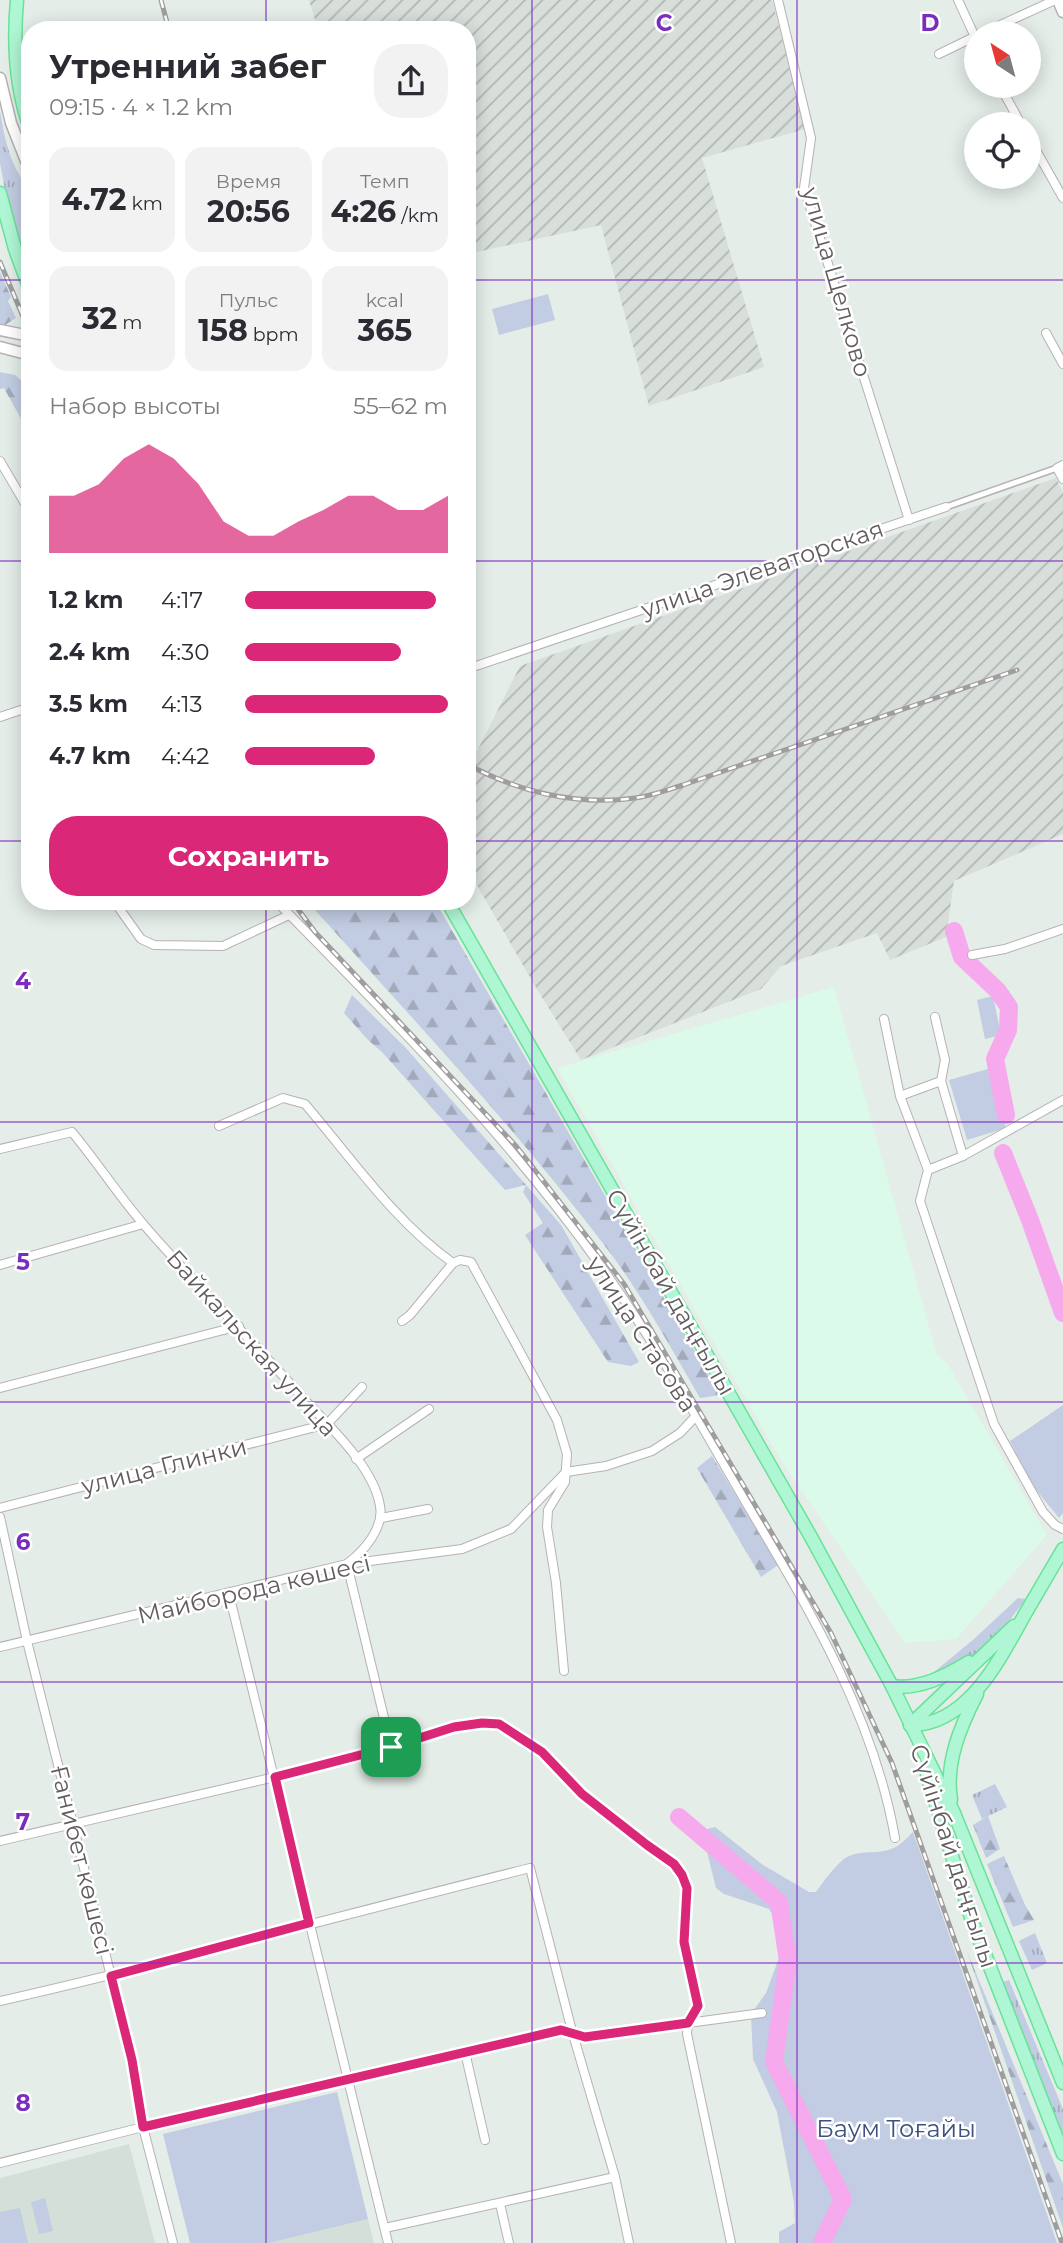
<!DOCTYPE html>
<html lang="ru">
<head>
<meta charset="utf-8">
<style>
	body { margin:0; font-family:Montserrat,sans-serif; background:#f2f2f3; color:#2b2b33; height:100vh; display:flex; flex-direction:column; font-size:26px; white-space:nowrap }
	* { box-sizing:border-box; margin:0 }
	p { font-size:23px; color:#7c7c81 }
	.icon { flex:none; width:38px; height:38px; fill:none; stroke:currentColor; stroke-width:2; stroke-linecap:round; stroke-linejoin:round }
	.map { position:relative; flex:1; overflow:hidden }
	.drawer { position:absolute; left:21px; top:21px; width:455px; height:889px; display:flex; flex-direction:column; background:#fff; border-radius:28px; box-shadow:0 4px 18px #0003 }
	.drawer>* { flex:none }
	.needle { width:46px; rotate:324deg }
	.controls { position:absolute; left:964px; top:21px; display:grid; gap:14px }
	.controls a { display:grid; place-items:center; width:77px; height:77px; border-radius:50%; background:#fff; box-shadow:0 4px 18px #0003; font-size:35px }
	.pin { position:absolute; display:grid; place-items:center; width:60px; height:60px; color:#fff; margin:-30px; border-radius:14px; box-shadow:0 4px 10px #0006 }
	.round { display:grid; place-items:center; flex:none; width:74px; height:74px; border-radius:28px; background:#f2f2f3 }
	.summary { display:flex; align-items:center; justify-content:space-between; height:119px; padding:0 28px }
	h1 { font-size:32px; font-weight:700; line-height:52px }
	.figures { display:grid; grid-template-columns:repeat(3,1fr); gap:10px; height:119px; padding:7px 28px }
	.figures div { display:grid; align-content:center; border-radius:18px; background:#f2f2f3; text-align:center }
	.figures b { font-size:30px; font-weight:700 }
	.figures small { font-size:19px; font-weight:400 }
	.figures p { font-size:19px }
	.chart { height:196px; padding:14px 28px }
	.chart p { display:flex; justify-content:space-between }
	.chart svg { width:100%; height:126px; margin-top:7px; fill:#db2777; opacity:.7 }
	.primary-button { display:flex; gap:14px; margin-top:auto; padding:14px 28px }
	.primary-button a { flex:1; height:80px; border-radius:28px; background:#db2777; color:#fff; font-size:28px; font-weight:700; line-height:80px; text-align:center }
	ul { padding:0 28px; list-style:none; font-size:23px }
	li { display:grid; grid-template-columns:112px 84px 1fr; align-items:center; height:52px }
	li i { height:18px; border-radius:9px; background:#db2777 }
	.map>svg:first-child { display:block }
	.commercial { fill:#dbfae9 }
	.industrial { fill:url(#industrial-furrows) }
	.education { fill:#d5dfd9 }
	.grass { fill:url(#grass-tufts) }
	.forest { fill:url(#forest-firs) }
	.park { fill:#c2cce2 }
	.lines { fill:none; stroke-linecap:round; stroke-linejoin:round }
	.river { stroke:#f6aaed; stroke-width:18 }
	.pedestrian-casing { stroke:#b7b1b5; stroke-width:8 }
	.minor-casing { stroke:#b7b1b5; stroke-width:10 }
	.secondary-casing { stroke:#b7b0b5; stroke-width:13 }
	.primary-casing { stroke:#67e398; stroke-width:15 }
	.pedestrian { stroke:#fff; stroke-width:5 }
	.minor { stroke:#fff; stroke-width:8 }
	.secondary { stroke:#fff; stroke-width:10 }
	.primary { stroke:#aff6d4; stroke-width:12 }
	.rail-casing { stroke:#a09d9f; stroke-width:5 }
	.rail { stroke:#fff; stroke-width:2.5; stroke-dasharray:8; stroke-linecap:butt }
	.route-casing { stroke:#fff; stroke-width:14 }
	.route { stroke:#db2777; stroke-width:9 }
	.grid { fill:none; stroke:#7b2cbf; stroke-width:2; stroke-opacity:0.55 }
	.labels { text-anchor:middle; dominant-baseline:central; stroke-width:5; stroke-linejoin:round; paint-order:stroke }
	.street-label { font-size:24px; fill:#635c61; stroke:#fff }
	.park-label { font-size:24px; fill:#3d5080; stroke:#fff }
	.grid-label { font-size:23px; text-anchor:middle; font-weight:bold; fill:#7b2cbf; stroke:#fff; stroke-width:5; stroke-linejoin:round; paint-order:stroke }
</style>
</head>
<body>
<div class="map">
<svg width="1063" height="2243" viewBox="0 0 1063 2243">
	<defs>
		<pattern id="industrial-furrows" width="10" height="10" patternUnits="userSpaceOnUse" patternTransform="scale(1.75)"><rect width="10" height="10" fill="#d8deda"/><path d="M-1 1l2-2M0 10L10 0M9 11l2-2" fill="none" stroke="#b3b7b4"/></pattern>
		<pattern id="grass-tufts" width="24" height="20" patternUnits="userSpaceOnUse" patternTransform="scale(1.75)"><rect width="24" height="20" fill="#c2cce2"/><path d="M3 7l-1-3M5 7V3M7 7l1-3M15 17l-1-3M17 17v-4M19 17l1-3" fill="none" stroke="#a1a9bb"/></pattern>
		<pattern id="forest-firs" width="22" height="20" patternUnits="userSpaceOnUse" patternTransform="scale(1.75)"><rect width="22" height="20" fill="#c2cce2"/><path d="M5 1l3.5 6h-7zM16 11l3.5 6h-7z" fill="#a1a9bb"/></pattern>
	</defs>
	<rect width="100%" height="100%" fill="#e4ede8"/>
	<polygon class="commercial" points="834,987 937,1355 947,1363 1047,1535 956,1639 905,1643 780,1459 557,1068"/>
	<g class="industrial">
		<polygon points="309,0 772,0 805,129 702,158 764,367 649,406 601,225 467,254 467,30 318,30"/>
		<polygon points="1056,478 1063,493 1063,834 954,881 946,937 890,960 877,933 781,966 761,989 581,1060 535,986 467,868 467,771 520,666"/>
	</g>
	<g class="education">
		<polygon points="129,2144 155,2243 0,2243 0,2178"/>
		<polygon points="368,2219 374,2243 269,2243"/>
	</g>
	<g class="grass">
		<path d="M0,111C5,141 10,166 30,190V269L7,201L0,163Z"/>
		<polygon points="1018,1598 1026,1599 994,1640 968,1659 927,1678 974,1639"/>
		<polygon points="995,1784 1007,1807 982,1819 972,1795"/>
		<polygon points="1035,1933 1047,1963 1032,1970 1019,1941"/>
		<polygon points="1009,1980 1063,2109 1063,2138 1000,1983"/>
	</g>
	<g class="forest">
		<polygon points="0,272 11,297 8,301 16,318 5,325 0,324"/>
		<polygon points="0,372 15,375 30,388 30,435 4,388 0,389"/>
		<path d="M307,901H435L720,1395L700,1398C670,1346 641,1293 605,1246C513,1125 408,1014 307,901Z"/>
		<polygon points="352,995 405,1047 561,1225 639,1362 631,1366 608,1362 525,1235 543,1223 523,1192 526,1185 505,1190 382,1052 368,1040 344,1013"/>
		<polygon points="712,1456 778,1565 761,1577 697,1468"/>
		<polygon points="988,1816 1000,1849 986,1858 973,1825"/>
		<polygon points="1004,1856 1025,1905 1034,1920 1013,1927 987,1864"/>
		<polygon points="966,1949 1063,2184 1063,2228"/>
	</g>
	<g class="park">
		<polygon points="548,294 555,320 499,335 492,309"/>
		<polygon points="993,996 1001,1035 985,1039 977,1000"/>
		<polygon points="988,1069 1006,1128 967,1140 949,1080"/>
		<polygon points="1063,1405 1063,1513 1059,1518 1033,1486 1010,1441"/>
		<path d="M715,1827L763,1865L809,1892H816C824,1881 833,1868 844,1859C858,1849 876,1855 891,1849C899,1847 907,1838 913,1832L1057,2243H779V2232L795,2223L794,2202L777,2112L753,2059L751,2014L766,1993L779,1958L783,1940L778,1923L769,1909L724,1894L716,1888L705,1844L699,1831Z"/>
		<polygon points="337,2092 368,2219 269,2243 190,2243 163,2134"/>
		<polygon points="45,2198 53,2231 39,2234 31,2202"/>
		<polygon points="20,2208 28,2243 0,2243 0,2212"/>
	</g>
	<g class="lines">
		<g class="river">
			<polyline points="954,931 962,957 998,991 1009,1007 1008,1030 995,1059 1006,1115"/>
			<polyline points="1003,1153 1030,1220 1063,1313"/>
			<polyline points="679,1817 779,1902 788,1961 774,2062 843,2199 822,2243"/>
		</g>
		<g class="pedestrian-casing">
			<polyline id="pedestrian" points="946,507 1057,468"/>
		</g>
		<g class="minor-casing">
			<g id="minor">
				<polyline points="778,0 811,138 804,188 909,520"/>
				<polyline points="958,0 976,39"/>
				<polyline points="983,33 1055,0"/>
				<polyline points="939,54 976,36"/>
				<polyline points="1000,86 1021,124"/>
				<polyline points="1029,138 1063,198"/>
				<polyline points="1046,333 1063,364"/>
				<polyline points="0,461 30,512"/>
				<polyline points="1063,465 1057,468 1063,479"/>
				<polyline points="467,669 946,507"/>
				<polyline points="0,717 30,707"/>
				<polyline points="114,901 141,939 154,945 223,946 289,915"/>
				<path d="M276,901C392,1019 510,1137 605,1272C659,1348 704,1431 751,1511C812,1614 874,1718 895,1838"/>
				<polyline points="972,955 1005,949 1063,929"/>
				<polyline points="935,1017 945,1060 941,1081"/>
				<polyline points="884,1019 900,1096 928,1170 920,1201 994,1424 1043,1512 1055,1525 1063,1529"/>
				<polyline points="900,1096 941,1081 963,1156"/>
				<path d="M219,1126L283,1098L305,1104C352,1159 394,1221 453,1263"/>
				<path d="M0,1149L72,1132C97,1162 118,1195 144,1225C195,1284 251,1339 303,1398C329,1426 374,1467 380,1506C384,1528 364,1551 348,1563"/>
				<polyline points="928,1170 963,1156 1063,1100"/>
				<polyline points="0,1265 143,1224"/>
				<polyline points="402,1321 410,1315 453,1263 460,1260 471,1262 557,1420 567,1454 565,1482 548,1510 547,1527 556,1583 564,1671"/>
				<polyline points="0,1388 239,1326"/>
				<polyline points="356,1459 429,1409"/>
				<polyline points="0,1508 327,1424 362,1387"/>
				<polyline points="0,1517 27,1641 132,2060 143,2127 173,2243"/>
				<polyline points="381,1518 428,1509"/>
				<polyline points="347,1564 391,1747"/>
				<polyline points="229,1594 388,2243"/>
				<polyline points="0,1647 347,1564 462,1549 511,1529 566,1472 606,1466 652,1451 680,1433 695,1417"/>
				<polyline points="0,1841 275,1777 391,1747 454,1727 482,1723 499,1724 542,1752 582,1794 647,1845 674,1864 683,1875 687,1888 684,1942 698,2006 688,2023 687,2034 731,2243"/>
				<path d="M0,2001C178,1961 353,1912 530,1868L572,2031L615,2177L629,2243"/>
				<polyline points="465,2052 485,2140"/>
				<polyline points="0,2163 143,2127 561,2030 585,2037 762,2013"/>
				<polyline points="500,2204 509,2243"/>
				<polyline points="385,2228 615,2177"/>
			</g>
		</g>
		<g class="secondary-casing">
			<g id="secondary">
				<polyline points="1058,0 1063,12"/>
				<polyline points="0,78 11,123 30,171"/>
				<polyline points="0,330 30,336"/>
				<polyline points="0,347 30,355"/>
			</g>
		</g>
		<g class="primary-casing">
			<g id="primary">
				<path d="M17,0C13,44 15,86 30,128"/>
				<polyline points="0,193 15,249 30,290"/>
				<polyline points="447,901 811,1537 892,1686 954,1813 1063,2083"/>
				<path d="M892,1686C919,1690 946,1676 969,1662"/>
				<path d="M910,1725C968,1726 1001,1657 1025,1614C1038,1592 1050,1571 1063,1549"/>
				<polyline points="910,1725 1014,1626"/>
				<polyline points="927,1775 972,1921 1063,2154"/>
				<path d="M951,1800C945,1763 960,1727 977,1694"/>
			</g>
		</g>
		<use href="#pedestrian" class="pedestrian"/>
		<use href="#minor" class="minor"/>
		<use href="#secondary" class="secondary"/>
		<use href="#primary" class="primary"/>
		<g class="rail-casing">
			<g id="rail">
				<polyline points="161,0 169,30"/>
				<polyline points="0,262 30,333"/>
				<path d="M467,764C518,792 577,806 635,798C651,796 667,790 683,785L1017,670"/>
				<polyline points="292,901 315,932 516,1146 624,1284 831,1633 892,1763 1062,2243"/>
			</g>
		</g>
		<use href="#rail" class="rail"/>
	</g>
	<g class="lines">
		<g class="route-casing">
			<polygon id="route" points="482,1723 499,1724 542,1752 582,1794 647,1845 674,1864 682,1875 687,1888 684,1942 698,2006 688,2023 585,2037 561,2030 143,2127 132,2060 111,1976 309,1923 275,1777 391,1747 454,1727"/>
		</g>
		<use href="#route" class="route"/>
	</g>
	<path class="grid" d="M266,0V30M532,0V2243M797,0V2243M0,280H30M467,280H1063M0,561H30M467,561H1063M0,841H30M467,841H1063M266,901V2243M0,1122H1063M0,1402H1063M0,1682H1063M0,1963H1063"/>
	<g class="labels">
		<g class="street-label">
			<text transform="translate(837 282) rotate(74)">улица Щелково</text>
			<text transform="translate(762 569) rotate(-19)">улица Элеваторская</text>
			<text transform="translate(671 1292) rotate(60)">Сүйінбай даңғылы</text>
			<text transform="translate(642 1334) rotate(57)">улица Стасова</text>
			<text transform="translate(252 1343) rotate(48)">Байкальская улица</text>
			<text transform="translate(164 1466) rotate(-14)">улица Глинки</text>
			<text transform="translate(254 1589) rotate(-13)">Майборода көшесі</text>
			<text transform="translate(954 1856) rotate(72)">Сүйінбай даңғылы</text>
			<text transform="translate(82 1860) rotate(76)">Ғанибет көшесі</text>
		</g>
		<g class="park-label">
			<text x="896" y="2128">Баум Тоғайы</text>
		</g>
	</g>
	<g class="grid-label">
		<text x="664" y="31">C</text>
		<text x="930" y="31">D</text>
		<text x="23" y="989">4</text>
		<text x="23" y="1270">5</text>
		<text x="23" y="1550">6</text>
		<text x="23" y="1830">7</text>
		<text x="23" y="2111">8</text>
	</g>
</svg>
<div class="controls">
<a><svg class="needle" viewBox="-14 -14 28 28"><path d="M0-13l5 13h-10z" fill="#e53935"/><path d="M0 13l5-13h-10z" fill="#7c7c81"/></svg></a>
<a><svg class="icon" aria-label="locate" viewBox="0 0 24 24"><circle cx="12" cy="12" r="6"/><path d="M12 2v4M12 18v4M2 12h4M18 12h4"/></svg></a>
</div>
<div class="pin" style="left:391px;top:1747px;background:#1e9e55"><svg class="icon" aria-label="arrive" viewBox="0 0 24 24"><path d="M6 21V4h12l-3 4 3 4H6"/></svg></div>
<section class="drawer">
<div class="summary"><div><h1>Утренний забег</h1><p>09:15 · 4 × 1.2 km</p></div><a class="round"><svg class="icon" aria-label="share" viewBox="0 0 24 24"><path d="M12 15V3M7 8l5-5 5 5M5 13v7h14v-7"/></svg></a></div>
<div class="figures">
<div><b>4.72<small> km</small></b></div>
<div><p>Время</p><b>20:56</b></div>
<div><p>Темп</p><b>4:26<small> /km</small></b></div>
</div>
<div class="figures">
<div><b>32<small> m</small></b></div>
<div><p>Пульс</p><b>158<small> bpm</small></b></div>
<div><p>kcal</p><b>365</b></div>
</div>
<div class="chart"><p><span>Набор высоты</span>55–62 m</p>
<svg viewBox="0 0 160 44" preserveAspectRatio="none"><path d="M0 44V24L10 24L20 20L30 11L40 6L50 11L60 20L70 33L80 38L90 38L100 33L110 29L120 24L130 24L140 29L150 29L160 24V44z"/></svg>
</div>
<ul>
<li><b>1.2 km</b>4:17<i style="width:94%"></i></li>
<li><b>2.4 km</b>4:30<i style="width:77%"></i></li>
<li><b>3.5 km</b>4:13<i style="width:100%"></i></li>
<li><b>4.7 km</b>4:42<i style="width:64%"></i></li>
</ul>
<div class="primary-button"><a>Сохранить</a></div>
</section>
</div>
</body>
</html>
